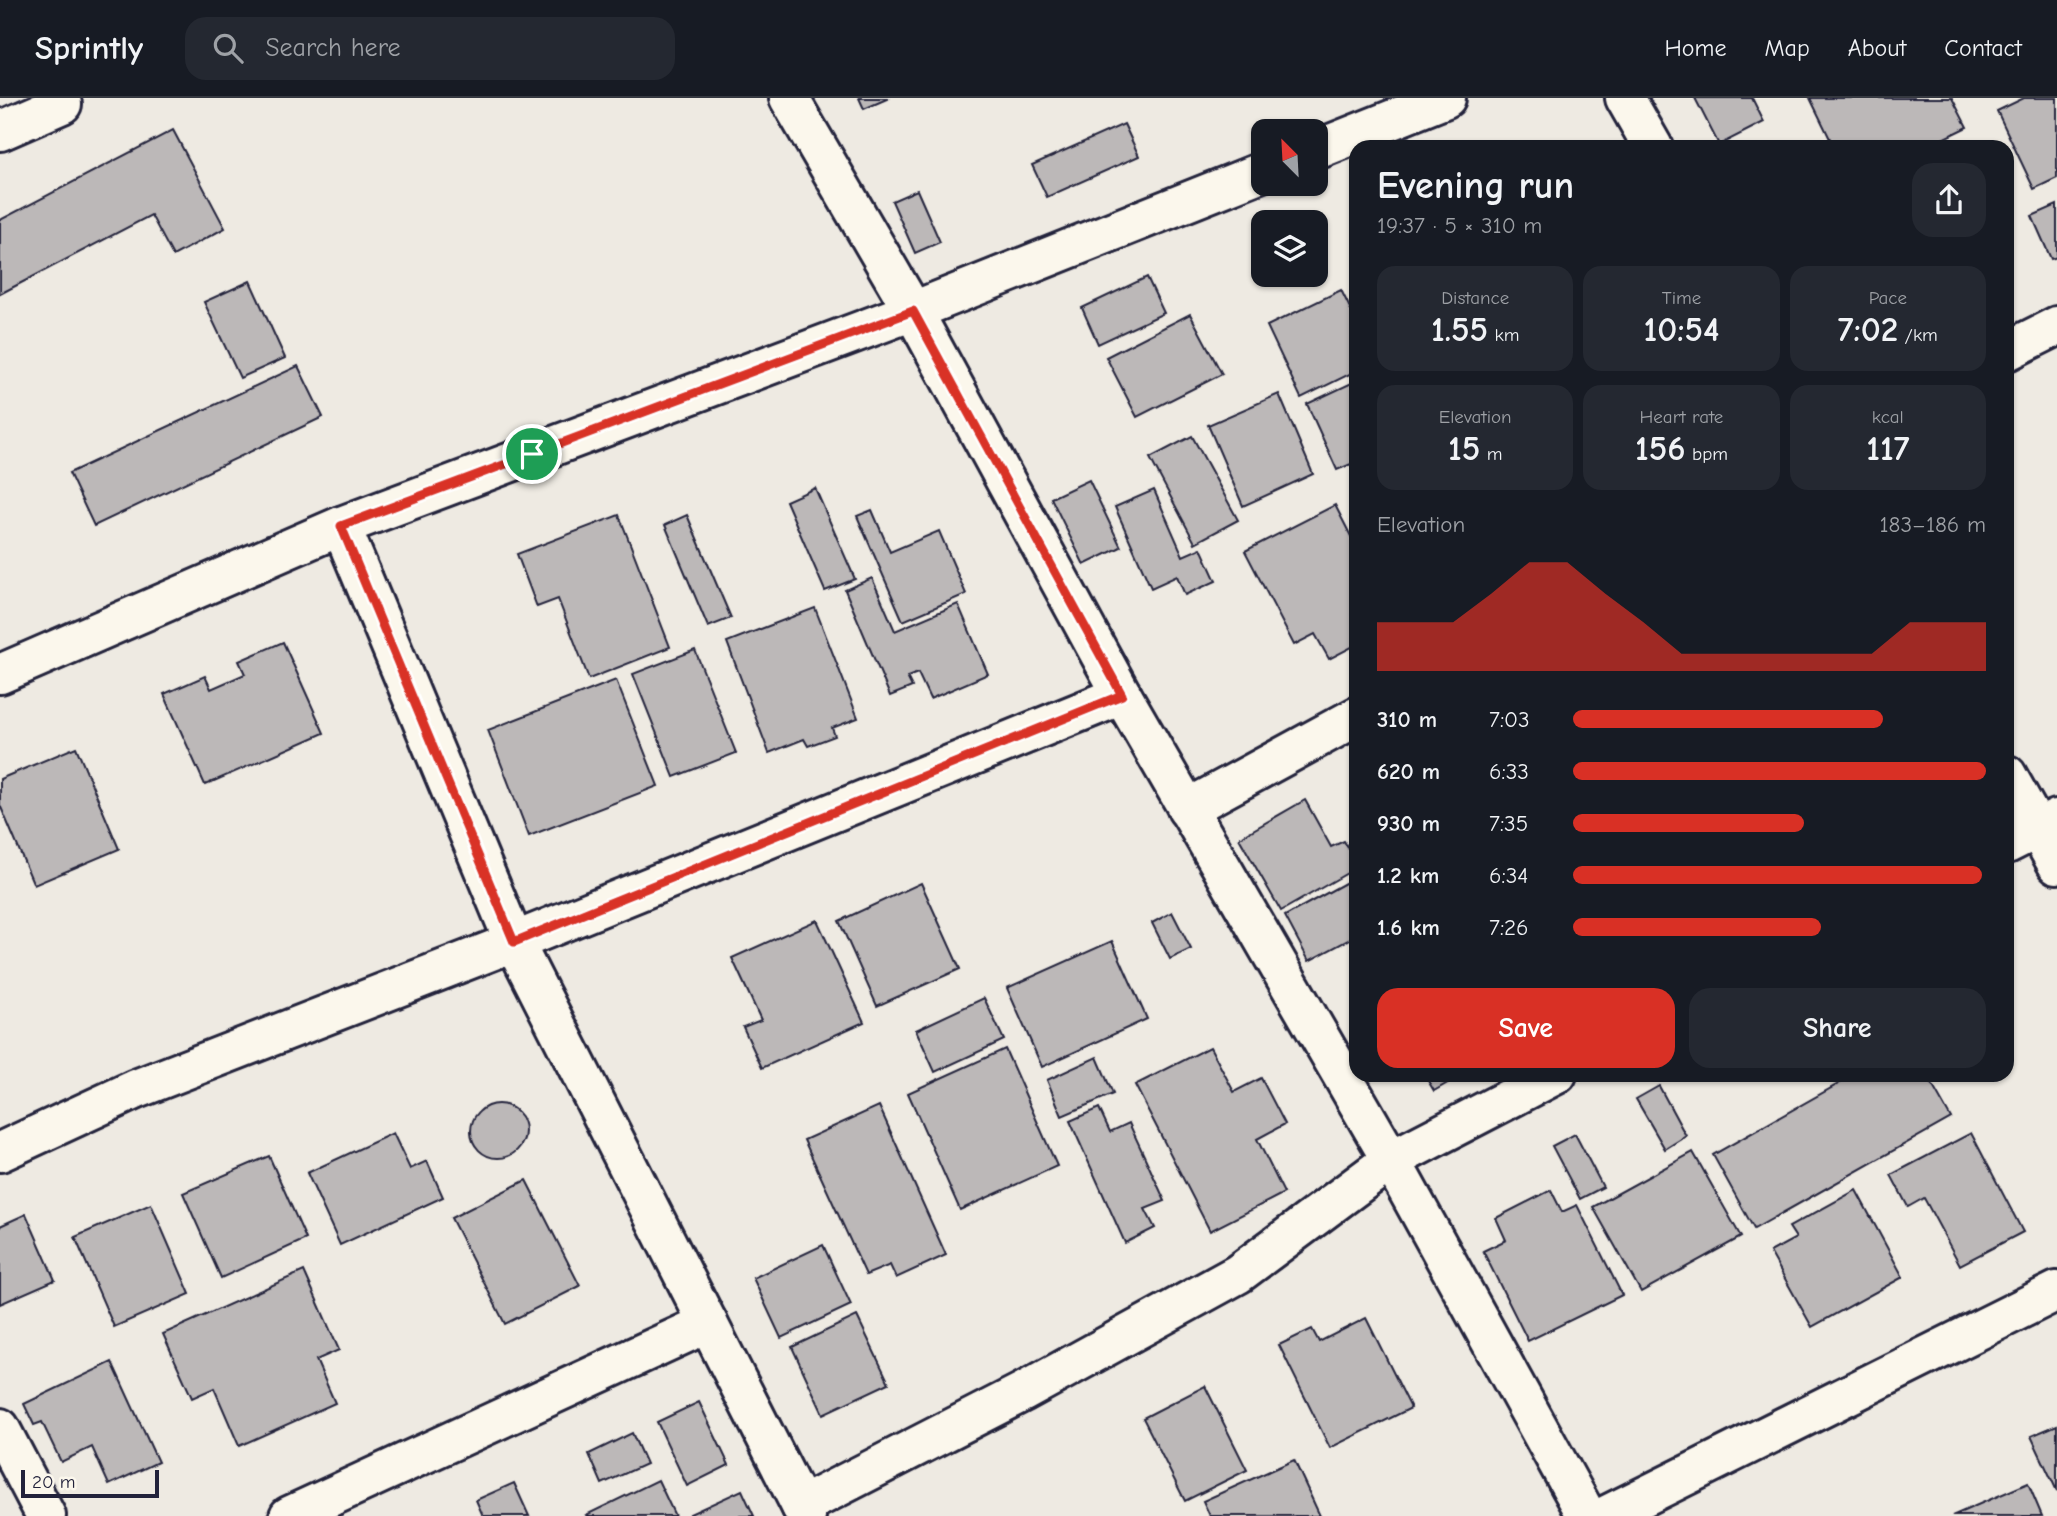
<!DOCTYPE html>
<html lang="en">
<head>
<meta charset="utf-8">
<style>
	body { margin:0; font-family:"Comic Neue",sans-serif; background:#242831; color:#f1f3f6; height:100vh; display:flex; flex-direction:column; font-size:26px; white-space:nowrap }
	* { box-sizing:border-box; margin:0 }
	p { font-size:23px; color:#9ea1a6 }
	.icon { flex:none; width:38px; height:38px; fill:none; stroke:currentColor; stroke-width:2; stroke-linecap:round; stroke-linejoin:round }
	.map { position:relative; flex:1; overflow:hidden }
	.details { position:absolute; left:1349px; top:42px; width:665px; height:942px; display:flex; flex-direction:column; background:#171b24; border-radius:21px; box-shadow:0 2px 5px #0004 }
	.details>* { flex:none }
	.needle { width:46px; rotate:336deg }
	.fabs { position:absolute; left:1251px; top:21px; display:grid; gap:14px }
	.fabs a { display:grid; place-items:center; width:77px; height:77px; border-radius:14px; background:#171b24; box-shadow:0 2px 5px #0004; font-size:35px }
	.scale { position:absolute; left:21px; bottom:18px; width:138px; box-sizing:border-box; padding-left:7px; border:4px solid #22223b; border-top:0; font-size:19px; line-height:24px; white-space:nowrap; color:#22223b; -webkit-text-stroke:5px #fbf7ec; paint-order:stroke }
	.pin { position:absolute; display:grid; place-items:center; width:60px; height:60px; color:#fff; margin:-30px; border:4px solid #fff; border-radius:50%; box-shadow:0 2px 7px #0007 }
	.round { display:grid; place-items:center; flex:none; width:74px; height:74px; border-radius:21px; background:#242831 }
	.overview { display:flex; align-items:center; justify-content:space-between; height:119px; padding:0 28px }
	h1 { font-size:38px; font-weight:800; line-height:52px }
	.stats { display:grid; grid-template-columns:repeat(3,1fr); gap:10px; height:119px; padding:7px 28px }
	.stats div { display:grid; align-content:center; border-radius:18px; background:#242831; text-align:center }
	.stats b { font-size:35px; font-weight:800 }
	.stats small { font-size:19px; font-weight:400 }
	.stats p { font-size:19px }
	.chart { height:196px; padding:14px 28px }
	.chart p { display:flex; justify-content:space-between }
	.chart svg { width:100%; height:126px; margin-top:7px; fill:#d93025; opacity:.7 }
	.cta { display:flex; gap:14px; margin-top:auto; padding:14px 28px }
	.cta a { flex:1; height:80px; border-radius:21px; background:#d93025; color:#fff; font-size:28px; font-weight:800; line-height:80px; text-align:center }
	.cta a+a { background:#242831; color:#f1f3f6 }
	ul { padding:0 28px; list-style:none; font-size:23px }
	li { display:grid; grid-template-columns:112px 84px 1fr; align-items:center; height:52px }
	li i { height:18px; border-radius:9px; background:#d93025 }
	header { display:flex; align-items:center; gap:42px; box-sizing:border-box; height:98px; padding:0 35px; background:#171b24; border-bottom:2px solid #363941 }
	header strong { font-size:33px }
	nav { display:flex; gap:38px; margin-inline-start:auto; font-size:24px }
	.search { width:490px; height:63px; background:#242831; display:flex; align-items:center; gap:18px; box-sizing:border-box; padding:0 24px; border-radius:21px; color:#9ea1a6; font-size:26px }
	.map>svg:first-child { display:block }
	.building { fill:#bcb8b8; stroke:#22223b; stroke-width:2 }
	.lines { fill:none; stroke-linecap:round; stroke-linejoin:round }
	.street-casing { stroke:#22223b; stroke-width:44 }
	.street { stroke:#fbf7ec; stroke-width:38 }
	.route-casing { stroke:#fff; stroke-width:14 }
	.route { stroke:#d93025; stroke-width:9 }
</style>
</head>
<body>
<header>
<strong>Sprintly</strong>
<div class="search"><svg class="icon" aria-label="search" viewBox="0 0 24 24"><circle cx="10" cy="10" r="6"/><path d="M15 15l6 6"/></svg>Search here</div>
<nav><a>Home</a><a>Map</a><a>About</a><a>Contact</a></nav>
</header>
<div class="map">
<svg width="2057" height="1418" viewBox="0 0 2057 1418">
	<rect width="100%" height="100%" fill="#eeeae2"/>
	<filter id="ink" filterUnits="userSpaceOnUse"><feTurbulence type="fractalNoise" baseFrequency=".0143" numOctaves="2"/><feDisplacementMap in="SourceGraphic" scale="14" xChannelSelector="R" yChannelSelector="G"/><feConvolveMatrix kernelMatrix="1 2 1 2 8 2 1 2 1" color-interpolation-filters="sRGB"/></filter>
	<g filter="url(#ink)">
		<g class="building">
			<polygon points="859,0 889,0 864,11"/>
			<polygon points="1695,0 1752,0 1764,24 1719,47"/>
			<polygon points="1810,0 1952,0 1967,29 1926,49 1834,49"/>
			<polygon points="2024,0 2057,0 2057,80 2034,91 1997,13"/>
			<polygon points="1124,26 1139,58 1047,99 1032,67"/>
			<polygon points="173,32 225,130 173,158 151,117 0,196 0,122"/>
			<polygon points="917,92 940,144 915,155 892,103"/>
			<polygon points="2057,107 2057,159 2051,161 2032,118"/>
			<polygon points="1147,179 1164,215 1098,246 1082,210"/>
			<polygon points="250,183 285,260 240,280 204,204"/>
			<polygon points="1341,192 1356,222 1356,273 1301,300 1267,228"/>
			<polygon points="1190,216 1222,276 1137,319 1106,259"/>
			<polygon points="298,268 323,319 94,428 69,375"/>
			<polygon points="1356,283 1356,364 1337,372 1307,306"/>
			<polygon points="1279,296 1313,376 1243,408 1208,327"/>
			<polygon points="1192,338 1238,422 1195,445 1150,360"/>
			<polygon points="1089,382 1121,449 1084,467 1051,400"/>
			<polygon points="815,390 855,481 825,493 786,403"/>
			<polygon points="1154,392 1183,458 1201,450 1216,483 1185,497 1177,478 1151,490 1115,409"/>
			<polygon points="1335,407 1356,448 1356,514 1352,517 1356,525 1356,547 1329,561 1315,536 1294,547 1245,453"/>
			<polygon points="872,412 890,454 939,433 966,496 903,523 857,418"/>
			<polygon points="619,417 670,549 589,581 558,501 537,509 517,456"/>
			<polygon points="687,417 731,520 708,529 665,427"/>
			<polygon points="872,480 895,533 958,506 988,576 930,601 918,575 907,579 912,589 890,598 845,492"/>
			<polygon points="815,510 858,620 832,630 835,638 808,648 804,641 769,655 727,544"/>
			<polygon points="283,544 324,635 205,687 164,596 205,578 211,591 245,576 239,563"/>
			<polygon points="695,552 736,655 674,679 633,576"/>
			<polygon points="616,582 658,688 529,738 488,632"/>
			<polygon points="76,649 119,751 34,787 0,707 0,681"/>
			<polygon points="1305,702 1331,749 1344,743 1356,764 1356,770 1281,813 1239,740"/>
			<polygon points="1356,779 1356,838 1309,863 1285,818"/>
			<polygon points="921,785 960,871 877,908 839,823"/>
			<polygon points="1172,814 1191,851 1170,861 1152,825"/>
			<polygon points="817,822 864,924 762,970 743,929 761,922 732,860"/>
			<polygon points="1112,843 1147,921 1042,969 1007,890"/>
			<polygon points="984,900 1004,942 935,974 916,932"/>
			<polygon points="1210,949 1234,994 1261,980 1285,1026 1257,1041 1284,1095 1210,1133 1135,987"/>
			<polygon points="1005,951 1057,1068 960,1112 908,995"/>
			<polygon points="1097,959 1113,996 1062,1018 1047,982"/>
			<polygon points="1424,976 1463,976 1434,993"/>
			<polygon points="1856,976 1926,976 1951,1020 1754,1131 1713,1057"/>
			<polygon points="1659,988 1686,1038 1665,1051 1636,1001"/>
			<circle cx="498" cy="1033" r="27"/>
			<polygon points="879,1008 946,1157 896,1180 890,1167 866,1177 804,1042"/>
			<polygon points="1099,1010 1110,1034 1129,1025 1165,1103 1145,1111 1155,1130 1125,1145 1070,1023"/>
			<polygon points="393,1035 410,1071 427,1063 443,1099 340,1147 307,1075"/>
			<polygon points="1971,1035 2023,1134 1960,1167 1924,1100 1908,1109 1891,1077"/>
			<polygon points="1575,1036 1603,1089 1580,1101 1552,1048"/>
			<polygon points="1693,1054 1741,1139 1641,1194 1593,1109"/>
			<polygon points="269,1058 306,1141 221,1180 183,1095"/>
			<polygon points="526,1082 580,1188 505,1226 451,1120"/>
			<polygon points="1551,1092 1562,1114 1577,1107 1622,1197 1528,1243 1483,1153 1506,1142 1496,1120"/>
			<polygon points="1856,1092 1903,1179 1812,1229 1770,1154 1796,1140 1789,1129"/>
			<polygon points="151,1106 190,1196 114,1229 75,1139"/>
			<polygon points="26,1116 55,1182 0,1206 0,1128"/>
			<polygon points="823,1147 851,1207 781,1240 753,1180"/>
			<polygon points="304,1173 339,1252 316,1262 335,1305 239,1348 214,1290 192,1300 163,1236"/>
			<polygon points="857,1218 889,1285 823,1316 792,1249"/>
			<polygon points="1366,1220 1411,1310 1330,1350 1279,1247 1312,1231 1319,1244"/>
			<polygon points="112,1264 158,1364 109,1387 92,1349 61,1364 42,1324 34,1327 24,1306"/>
			<polygon points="1205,1288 1247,1372 1185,1403 1143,1320"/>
			<polygon points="699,1304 729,1367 687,1388 657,1324"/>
			<polygon points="2057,1327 2057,1393 2031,1338"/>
			<polygon points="632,1335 646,1366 602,1386 589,1356"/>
			<polygon points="1294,1362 1320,1418 1210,1418 1203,1403"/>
			<polygon points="658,1382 675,1418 587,1418 586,1417"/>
			<polygon points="514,1385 529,1418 483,1418 476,1402"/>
			<polygon points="2028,1385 2042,1418 1952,1418"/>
			<polygon points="742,1392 754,1418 691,1418 690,1416"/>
		</g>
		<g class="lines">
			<g class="street-casing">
				<g id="street">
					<polyline points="789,0 913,213 1122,597 1391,1062 1587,1418"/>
					<polyline points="1625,0 1653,49"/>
					<polyline points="0,33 62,6"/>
					<polyline points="1316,52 1446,0"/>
					<polyline points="2007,253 2057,228"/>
					<polyline points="341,428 514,844 806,1418"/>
					<polyline points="0,576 341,428 913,213 1264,73"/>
					<polyline points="2007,677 2057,766"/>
					<polyline points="1187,711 1356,619"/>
					<polyline points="2007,746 2057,721"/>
					<polyline points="0,1054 136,991 514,844 1122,597"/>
					<polyline points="0,1330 46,1418"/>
					<polyline points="801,1408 1023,1294 1238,1176 1391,1062 1557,976"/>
					<polyline points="289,1418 708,1225"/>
					<polyline points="1605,1418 2057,1193"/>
				</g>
			</g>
			<use href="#street" class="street"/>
		</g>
	</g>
	<g class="lines" filter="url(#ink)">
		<g class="route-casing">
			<polygon id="route" points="913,213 1122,597 514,844 341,428"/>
		</g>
		<use href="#route" class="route"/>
	</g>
</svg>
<div class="fabs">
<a><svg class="needle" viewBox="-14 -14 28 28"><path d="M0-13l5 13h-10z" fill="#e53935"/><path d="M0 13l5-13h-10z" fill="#9ea1a6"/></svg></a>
<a><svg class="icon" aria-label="layers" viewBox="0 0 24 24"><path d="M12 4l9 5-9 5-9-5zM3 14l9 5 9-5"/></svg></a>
</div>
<div class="scale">20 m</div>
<div class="pin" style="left:532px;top:356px;background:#1e9e55"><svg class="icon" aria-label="arrive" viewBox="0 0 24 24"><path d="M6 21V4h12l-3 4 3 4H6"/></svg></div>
<section class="details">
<div class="overview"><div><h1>Evening run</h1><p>19:37 · 5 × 310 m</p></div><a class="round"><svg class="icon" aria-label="share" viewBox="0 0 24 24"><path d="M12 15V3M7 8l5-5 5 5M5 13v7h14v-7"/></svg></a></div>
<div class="stats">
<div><p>Distance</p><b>1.55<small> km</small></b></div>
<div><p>Time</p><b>10:54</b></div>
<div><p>Pace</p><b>7:02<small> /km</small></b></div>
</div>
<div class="stats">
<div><p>Elevation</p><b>15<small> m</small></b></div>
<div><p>Heart rate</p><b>156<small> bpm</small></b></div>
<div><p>kcal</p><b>117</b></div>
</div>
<div class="chart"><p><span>Elevation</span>183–186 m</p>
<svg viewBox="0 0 160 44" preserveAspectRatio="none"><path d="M0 44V27L10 27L20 27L30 17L40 6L50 6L60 17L70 27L80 38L90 38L100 38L110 38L120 38L130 38L140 27L150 27L160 27V44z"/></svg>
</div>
<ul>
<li><b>310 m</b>7:03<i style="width:75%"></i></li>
<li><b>620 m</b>6:33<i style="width:100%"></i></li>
<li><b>930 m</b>7:35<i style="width:56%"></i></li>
<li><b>1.2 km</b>6:34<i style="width:99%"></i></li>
<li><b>1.6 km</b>7:26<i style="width:60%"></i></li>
</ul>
<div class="cta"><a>Save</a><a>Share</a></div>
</section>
</div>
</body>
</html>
